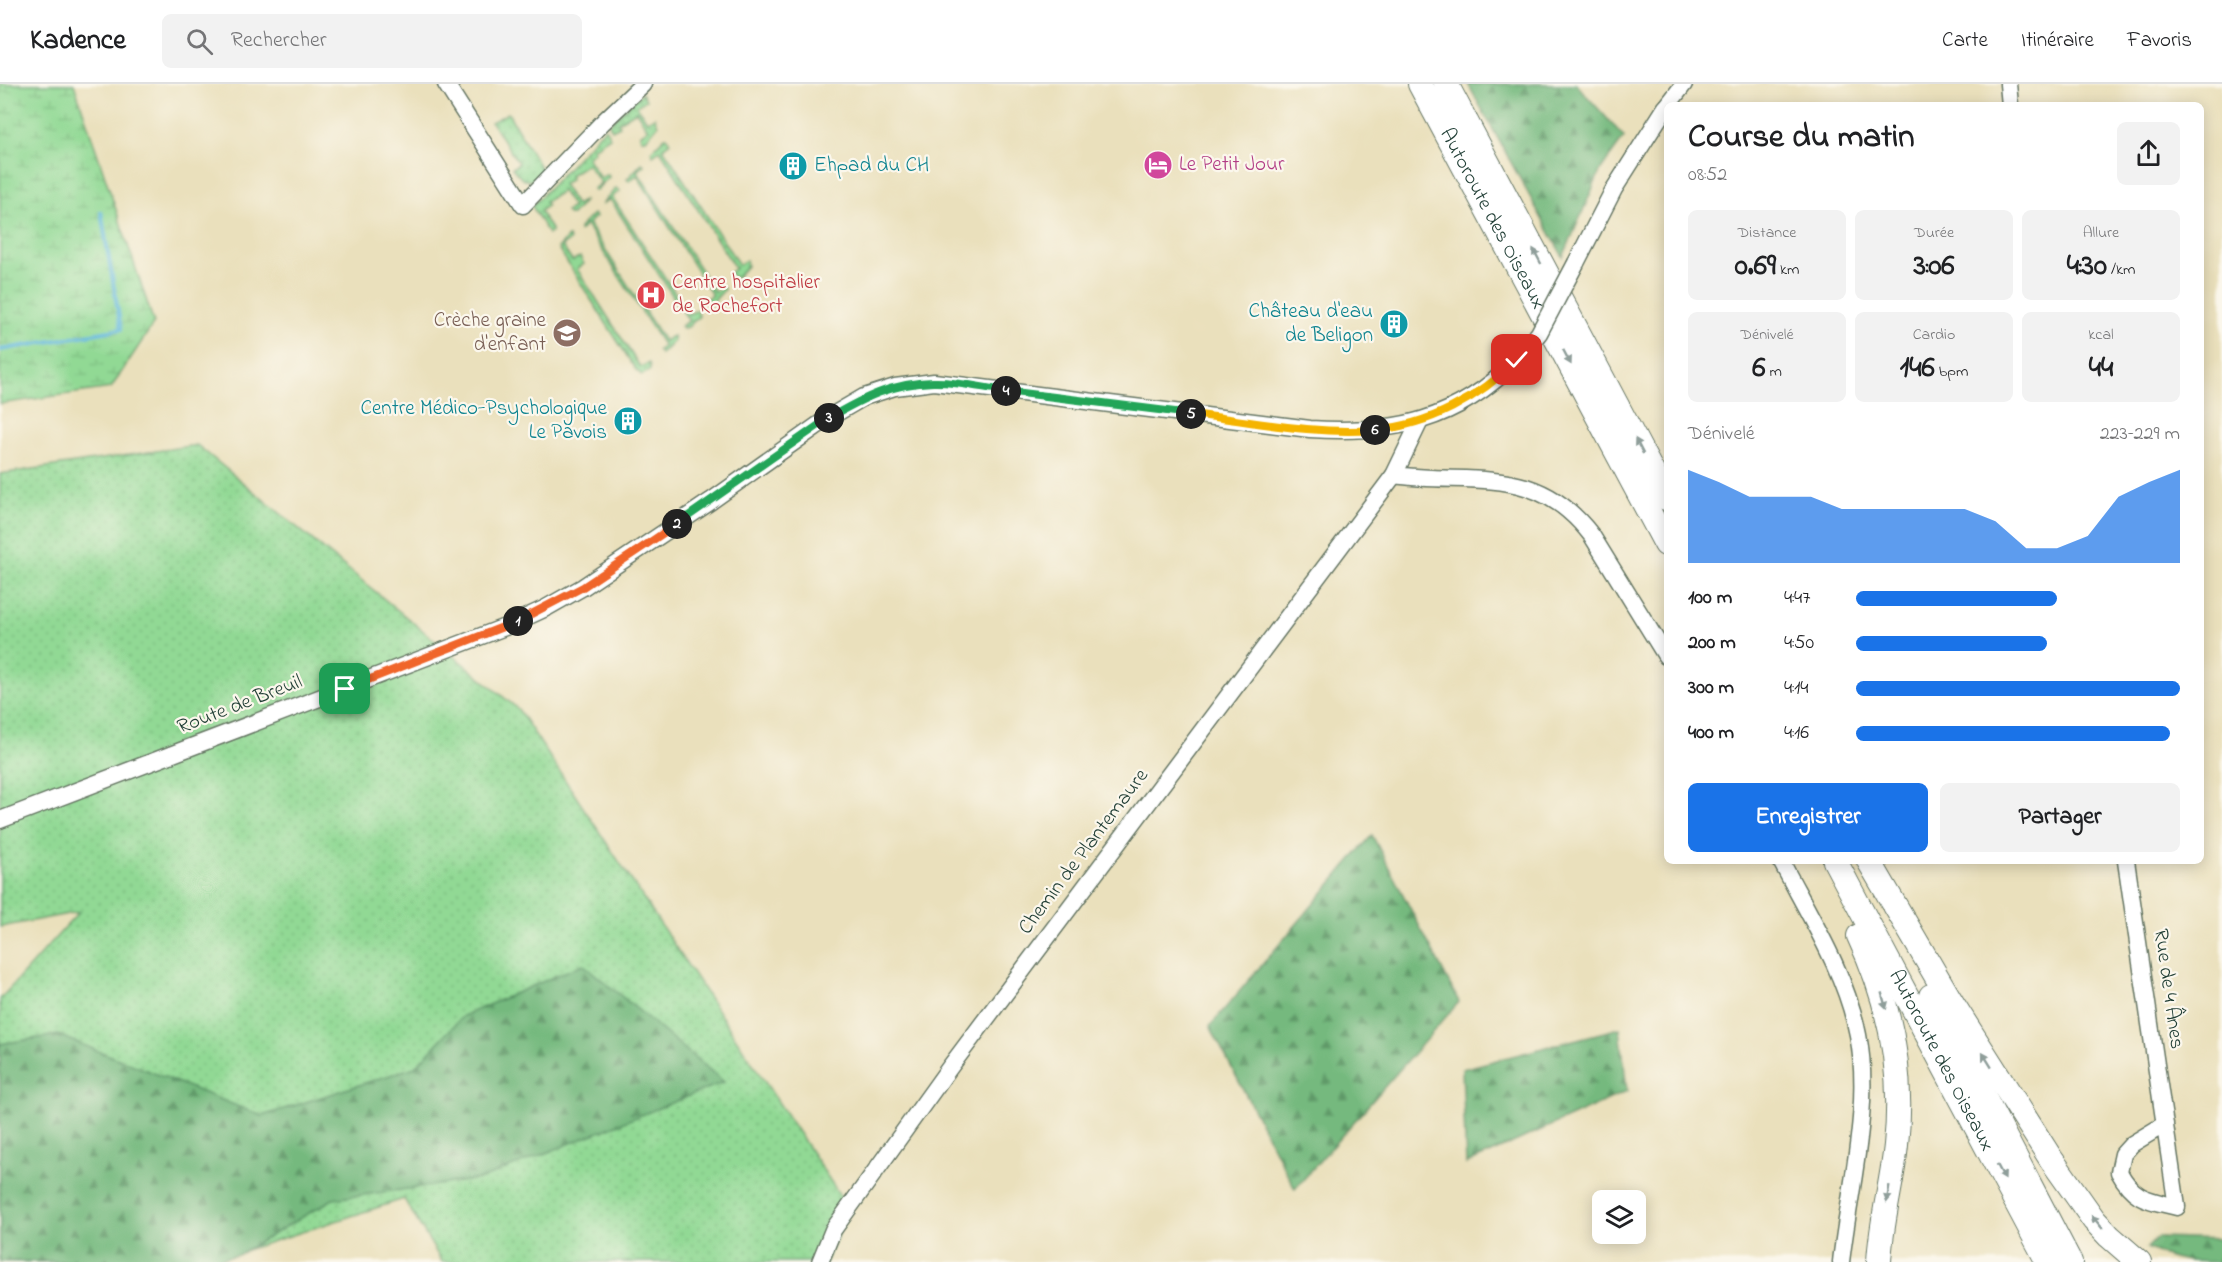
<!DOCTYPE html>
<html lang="fr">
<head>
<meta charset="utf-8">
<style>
	body { margin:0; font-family:"Indie Flower",sans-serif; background:#f2f2f2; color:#202124; height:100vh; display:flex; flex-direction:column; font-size:22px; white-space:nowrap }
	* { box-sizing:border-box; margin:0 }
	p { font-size:20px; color:#757577 }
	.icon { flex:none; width:33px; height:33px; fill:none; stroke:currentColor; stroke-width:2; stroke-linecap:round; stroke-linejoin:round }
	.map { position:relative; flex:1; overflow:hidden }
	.side { position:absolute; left:1664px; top:18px; width:540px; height:762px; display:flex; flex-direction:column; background:#fff; border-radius:9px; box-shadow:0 3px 15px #0003 }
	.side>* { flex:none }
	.controls { position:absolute; left:1592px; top:1106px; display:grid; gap:12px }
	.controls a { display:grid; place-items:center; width:54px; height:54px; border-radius:9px; background:#fff; box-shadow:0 3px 15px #0003; font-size:30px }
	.pin { position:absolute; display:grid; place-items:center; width:51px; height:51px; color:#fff; margin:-26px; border-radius:12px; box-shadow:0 3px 9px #0006 }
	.km { position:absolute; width:30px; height:30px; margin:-15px; border-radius:50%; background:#222; color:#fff; font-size:16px; line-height:30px; text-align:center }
	.round { display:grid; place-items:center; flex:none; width:63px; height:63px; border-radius:9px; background:#f2f2f2 }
	.summary { display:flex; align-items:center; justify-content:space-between; height:102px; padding:0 24px }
	h1 { font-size:33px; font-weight:700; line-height:45px }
	.stats { display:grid; grid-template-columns:repeat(3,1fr); gap:9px; height:102px; padding:6px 24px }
	.stats div { display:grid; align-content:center; border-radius:9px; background:#f2f2f2; text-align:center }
	.stats b { font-size:30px; font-weight:700 }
	.stats small { font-size:16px; font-weight:400 }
	.stats p { font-size:16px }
	.chart { height:168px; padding:12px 24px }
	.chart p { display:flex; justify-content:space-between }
	.chart svg { width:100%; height:108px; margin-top:6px; fill:#1a73e8; opacity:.7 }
	.action { display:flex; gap:12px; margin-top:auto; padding:12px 24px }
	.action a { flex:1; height:69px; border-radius:9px; background:#1a73e8; color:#fff; font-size:24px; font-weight:700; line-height:69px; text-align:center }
	.action a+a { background:#f2f2f2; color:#202124 }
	ul { padding:0 24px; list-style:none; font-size:20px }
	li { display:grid; grid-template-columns:96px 72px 1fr; align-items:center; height:45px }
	li i { height:15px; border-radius:8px; background:#1a73e8 }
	header { display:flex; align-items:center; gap:36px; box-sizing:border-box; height:84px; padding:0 30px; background:#fff; border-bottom:2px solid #e0e0e0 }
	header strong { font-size:28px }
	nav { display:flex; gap:33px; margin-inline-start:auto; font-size:21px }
	.search { width:420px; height:54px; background:#f2f2f2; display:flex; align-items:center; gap:15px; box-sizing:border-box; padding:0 21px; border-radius:9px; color:#757577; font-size:22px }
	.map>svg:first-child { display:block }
	.grass { fill:url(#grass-dots); stroke:#588b64; stroke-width:1.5 }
	.forest { fill:url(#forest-firs); stroke:#4a7b59; stroke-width:1.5 }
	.wetland { fill:url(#wetland-marsh); stroke:#588b64; stroke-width:1.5 }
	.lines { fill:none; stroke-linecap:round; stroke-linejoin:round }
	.stream { stroke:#61b8de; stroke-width:4 }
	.minor-casing { stroke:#667664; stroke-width:19 }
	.highway-casing { stroke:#667664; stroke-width:26 }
	.minor { stroke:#fff; stroke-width:16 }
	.highway { stroke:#fff; stroke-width:24 }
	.minor-bridge-casing { stroke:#667664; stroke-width:19; stroke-linecap:butt }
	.minor-bridge { stroke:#fff; stroke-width:16 }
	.oneway { fill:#8f9e9a }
	.split-1-casing { stroke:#fff; stroke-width:12 }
	.split-2-casing { stroke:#fff; stroke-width:12 }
	.split-3-casing { stroke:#fff; stroke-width:12 }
	.split-4-casing { stroke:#fff; stroke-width:12 }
	.split-5-casing { stroke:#fff; stroke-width:12 }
	.split-6-casing { stroke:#fff; stroke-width:12 }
	.split-7-casing { stroke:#fff; stroke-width:12 }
	.split-1 { stroke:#f0652b; stroke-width:8 }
	.split-2 { stroke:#f0652b; stroke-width:8 }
	.split-3 { stroke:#22a559; stroke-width:8 }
	.split-4 { stroke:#22a559; stroke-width:8 }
	.split-5 { stroke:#22a559; stroke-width:8 }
	.split-6 { stroke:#f5b400; stroke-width:8 }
	.split-7 { stroke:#f5b400; stroke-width:8 }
	.labels { text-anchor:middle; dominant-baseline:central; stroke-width:4.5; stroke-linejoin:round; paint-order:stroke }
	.hotel-label { font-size:21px; fill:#b23c85; stroke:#fbf7ec; text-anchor:start }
	.culture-label { font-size:21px; fill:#0d838f; stroke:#fbf7ec; text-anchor:end }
	.street-label { font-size:21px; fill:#1f3d34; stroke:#fbf7ec }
	.health-label { font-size:21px; fill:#be3a42; stroke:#fbf7ec; text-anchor:start }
	.education-label { font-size:21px; fill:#785e54; stroke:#fbf7ec; text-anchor:end }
</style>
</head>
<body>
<header>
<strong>Kadence</strong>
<div class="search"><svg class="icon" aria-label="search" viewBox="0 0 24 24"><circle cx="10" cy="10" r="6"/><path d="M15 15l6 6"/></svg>Rechercher</div>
<nav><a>Carte</a><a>Itinéraire</a><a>Favoris</a></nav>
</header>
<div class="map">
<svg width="2222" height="1178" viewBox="0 0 2222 1178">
	<defs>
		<pattern id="grass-dots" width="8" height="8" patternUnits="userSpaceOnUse" patternTransform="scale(1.5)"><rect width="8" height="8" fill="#91d994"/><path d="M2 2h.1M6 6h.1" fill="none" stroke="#7dbb80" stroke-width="1.8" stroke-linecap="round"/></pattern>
		<pattern id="forest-firs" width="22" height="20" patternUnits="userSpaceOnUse" patternTransform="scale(1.5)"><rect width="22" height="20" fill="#74b97e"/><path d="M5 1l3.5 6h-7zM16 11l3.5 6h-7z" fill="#5f9868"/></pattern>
		<pattern id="wetland-marsh" width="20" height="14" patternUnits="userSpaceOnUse" patternTransform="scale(1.5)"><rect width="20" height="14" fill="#91d994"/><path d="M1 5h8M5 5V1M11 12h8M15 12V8" fill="none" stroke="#7dbb80"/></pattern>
	</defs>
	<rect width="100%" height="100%" fill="#fbf7ec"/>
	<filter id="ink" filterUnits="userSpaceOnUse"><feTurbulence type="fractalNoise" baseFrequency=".0167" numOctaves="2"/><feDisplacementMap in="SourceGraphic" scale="12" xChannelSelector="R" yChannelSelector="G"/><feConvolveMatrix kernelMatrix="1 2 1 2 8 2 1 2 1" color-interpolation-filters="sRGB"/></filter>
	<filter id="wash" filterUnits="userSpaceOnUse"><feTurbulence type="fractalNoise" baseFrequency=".008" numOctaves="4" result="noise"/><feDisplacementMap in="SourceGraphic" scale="24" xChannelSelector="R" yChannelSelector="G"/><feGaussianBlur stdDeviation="1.35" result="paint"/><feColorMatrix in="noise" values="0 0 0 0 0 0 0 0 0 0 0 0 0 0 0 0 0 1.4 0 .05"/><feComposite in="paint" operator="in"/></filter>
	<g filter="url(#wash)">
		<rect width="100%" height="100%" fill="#eae0bc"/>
		<g class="grass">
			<polygon points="642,9 646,16 637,22 647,37 655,33 658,41 646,55 641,55 640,51 648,45 636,27 618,38 620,42 612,46 609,40"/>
			<polygon points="508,29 543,88 530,97 522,95 512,84 519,80 491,38"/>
			<polygon points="605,44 610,53 593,64 594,68 587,73 600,94 608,90 609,93 595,107 593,105 601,99 587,80 570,91 571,95 563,100 576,121 585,116 572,131 569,131 566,127 573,123 562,107 545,118 547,122 540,127 552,147 548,150 532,122"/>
			<polygon points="665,53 667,53 670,58 663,64 739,181 746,176 747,182 736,194 728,190 735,184 660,66 653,71 651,67"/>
			<polygon points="642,79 644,81 637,87 715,208 723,202 724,206 711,220 705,215 712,211 637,91 629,97 627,95"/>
			<polygon points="616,104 620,107 612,113 689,230 697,226 699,232 688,243 683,244 681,242 689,237 610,115 602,120"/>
			<polygon points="593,130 596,133 588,139 664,257 673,252 674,257 661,270 657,267 664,262 586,141 579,147 579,144"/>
			<polygon points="568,153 570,156 562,162 572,177 580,173 584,180 577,185 640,283 649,279 650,286 642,291 636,286 558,164"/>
			<polygon points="197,361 518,625 849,1125 826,1178 442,1178 404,1115 209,1178 0,1178 0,915 79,828 0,843 0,390"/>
		</g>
		<g class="forest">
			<polygon points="1468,0 1576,0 1624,53 1601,85 1563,173"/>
			<polygon points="1372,751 1459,918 1295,1105 1210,942"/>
			<polygon points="583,880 724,998 481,1095 333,1115 238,1171 204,1178 0,1177 0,960 58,951 262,1032 415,983 463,932"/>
			<polygon points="1620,944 1627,1007 1466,1080 1462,985"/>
			<path d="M2158,1153L2222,1155V1178C2188,1178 2178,1178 2147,1164Z"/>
		</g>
		<polygon class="wetland" points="0,0 74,0 154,239 111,304 0,320"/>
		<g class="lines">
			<polyline class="stream" points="0,266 121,245 101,128"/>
		</g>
	</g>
	<g filter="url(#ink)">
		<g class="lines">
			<g class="minor-casing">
				<g id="minor">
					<polyline points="446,0 523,121 603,38 643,0"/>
					<polyline points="2008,0 2010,21"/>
					<polyline points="1668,21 1684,0"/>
					<polyline points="1576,179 1614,105 1666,23"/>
					<path d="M1394,391C1474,402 1536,378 1592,452L1666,572"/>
					<path d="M0,736L505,543L546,524L583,503L711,417L828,334L864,313L895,303L934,298L1310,345C1395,350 1456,338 1517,276"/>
					<path d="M1781,777C1810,833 1846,889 1858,951C1872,1022 1849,1107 1841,1178"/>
					<path d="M2126,777L2177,1123C2148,1116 2134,1116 2119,1088L2123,1070L2132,1060L2165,1040"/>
					<polyline points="820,1178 833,1146 950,983 1394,391 1420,337"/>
				</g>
			</g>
			<g class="highway-casing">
				<g id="highway">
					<path id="s1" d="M1420,0L1666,460"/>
					<polyline points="1446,0 1666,414"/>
					<path id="s2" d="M1835,777L2048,1178"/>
					<polyline points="1869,777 1952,919 2051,1075 2094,1136 2109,1152 2139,1178"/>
					<path d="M1859,852C1890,918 1904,988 1896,1061C1892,1100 1881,1138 1879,1178"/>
					<polyline points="1931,912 2070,1178"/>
				</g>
			</g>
			<use href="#minor" class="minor"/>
			<use href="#highway" class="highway"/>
			<g class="minor-bridge-casing">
				<polyline id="minor-bridge" points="1517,276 1539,249 1576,179"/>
			</g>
			<use href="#minor-bridge" class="minor-bridge"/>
		</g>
		<defs><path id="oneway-solid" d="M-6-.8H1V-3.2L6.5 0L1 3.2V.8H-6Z" transform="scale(1.5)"/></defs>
		<g class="oneway">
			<use href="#oneway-solid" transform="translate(1537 172) rotate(-118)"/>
			<use href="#oneway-solid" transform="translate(1567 273) rotate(62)"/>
			<use href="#oneway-solid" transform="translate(1639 362) rotate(-118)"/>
			<use href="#oneway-solid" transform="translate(1884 917) rotate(74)"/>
			<use href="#oneway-solid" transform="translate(1987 976) rotate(-122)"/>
			<use href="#oneway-solid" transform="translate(2001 1088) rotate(62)"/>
			<use href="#oneway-solid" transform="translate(1888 1110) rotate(99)"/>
			<use href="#oneway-solid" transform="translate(2097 1138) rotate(-130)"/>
		</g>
	</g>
	<g class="lines" filter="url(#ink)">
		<g class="split-1-casing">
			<polyline id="split-1" points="345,605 518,537"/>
		</g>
		<g class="split-2-casing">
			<polyline id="split-2" points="518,537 583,503 677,440"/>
		</g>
		<g class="split-3-casing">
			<polyline id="split-3" points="677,440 829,334"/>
		</g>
		<g class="split-4-casing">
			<path id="split-4" d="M829,334C863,314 892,299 933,298C956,297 983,304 1006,307"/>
		</g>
		<g class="split-5-casing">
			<polyline id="split-5" points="1006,307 1191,330"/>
		</g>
		<g class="split-6-casing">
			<path id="split-6" d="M1191,330C1251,337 1314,351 1375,346"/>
		</g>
		<g class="split-7-casing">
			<path id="split-7" d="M1375,346C1430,341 1479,314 1517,276"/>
		</g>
		<use href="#split-1" class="split-1"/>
		<use href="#split-2" class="split-2"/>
		<use href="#split-3" class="split-3"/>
		<use href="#split-4" class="split-4"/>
		<use href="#split-5" class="split-5"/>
		<use href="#split-6" class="split-6"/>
		<use href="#split-7" class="split-7"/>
	</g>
	<defs>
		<g id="hotel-disc" transform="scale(1.5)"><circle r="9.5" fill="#d1479c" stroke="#fbf7ec"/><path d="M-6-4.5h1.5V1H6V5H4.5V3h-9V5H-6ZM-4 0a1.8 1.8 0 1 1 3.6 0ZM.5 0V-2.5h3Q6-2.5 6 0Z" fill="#fff"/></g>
		<g id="building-disc" transform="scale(1.5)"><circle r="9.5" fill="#0f9aa8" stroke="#fbf7ec"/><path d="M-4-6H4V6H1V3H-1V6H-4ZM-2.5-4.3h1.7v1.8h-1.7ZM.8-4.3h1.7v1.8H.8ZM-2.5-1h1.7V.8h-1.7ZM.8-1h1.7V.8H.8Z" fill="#fff"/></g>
		<g id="hospital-disc" transform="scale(1.5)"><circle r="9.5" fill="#e0444e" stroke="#fbf7ec"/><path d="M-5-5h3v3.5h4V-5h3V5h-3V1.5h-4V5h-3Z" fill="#fff"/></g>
		<g id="school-disc" transform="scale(1.5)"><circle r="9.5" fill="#8d6e63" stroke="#fbf7ec"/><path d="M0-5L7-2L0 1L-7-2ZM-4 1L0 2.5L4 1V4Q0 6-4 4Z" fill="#fff"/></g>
	</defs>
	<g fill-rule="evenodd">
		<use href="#hotel-disc" x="1158" y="81"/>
		<use href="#building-disc" x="793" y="82"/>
		<use href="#hospital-disc" x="651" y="211"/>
		<use href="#building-disc" x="1394" y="240"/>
		<use href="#school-disc" x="567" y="249"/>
		<use href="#building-disc" x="628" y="337"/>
	</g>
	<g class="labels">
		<g class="hotel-label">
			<text x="1179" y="81">Le Petit Jour</text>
		</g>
		<g class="culture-label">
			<text x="814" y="82" text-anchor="start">Ehpad du CH</text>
			<text x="1373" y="228">Château d'eau<tspan x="1373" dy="24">de Beligon</tspan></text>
			<text x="607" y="325">Centre Médico-Psychologique<tspan x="607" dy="24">Le Pavois</tspan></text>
		</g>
		<g class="street-label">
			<text stroke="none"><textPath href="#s1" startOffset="153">Autoroute des Oiseaux</textPath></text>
			<text transform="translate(240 621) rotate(-21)">Route de Breuil</text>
			<text transform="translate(1084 768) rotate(-53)">Chemin de Plantemaure</text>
			<text transform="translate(2168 905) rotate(82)">Rue de 4 Ânes</text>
			<text stroke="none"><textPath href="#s2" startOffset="226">Autoroute des Oiseaux</textPath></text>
		</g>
		<g class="health-label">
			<text x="672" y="199">Centre hospitalier<tspan x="672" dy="24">de Rochefort</tspan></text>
		</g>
		<g class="education-label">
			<text x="546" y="237">Crèche graine<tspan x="546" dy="24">d'enfant</tspan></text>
		</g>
	</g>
</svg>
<div class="controls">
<a><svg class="icon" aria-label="layers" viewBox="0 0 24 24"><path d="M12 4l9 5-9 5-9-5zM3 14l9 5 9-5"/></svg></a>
</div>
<div class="pin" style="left:345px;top:605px;background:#1e9e55"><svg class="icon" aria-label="arrive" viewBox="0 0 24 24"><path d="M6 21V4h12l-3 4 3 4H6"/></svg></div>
<div class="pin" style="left:1517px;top:276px;background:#d93025"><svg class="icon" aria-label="check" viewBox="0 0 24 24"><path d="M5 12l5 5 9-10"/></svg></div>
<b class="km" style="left:518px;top:537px">1</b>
<b class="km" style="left:677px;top:440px">2</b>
<b class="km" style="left:829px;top:334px">3</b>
<b class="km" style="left:1006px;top:307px">4</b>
<b class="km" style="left:1191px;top:330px">5</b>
<b class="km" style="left:1375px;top:346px">6</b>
<section class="side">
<div class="summary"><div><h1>Course du matin</h1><p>08:52</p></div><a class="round"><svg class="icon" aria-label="share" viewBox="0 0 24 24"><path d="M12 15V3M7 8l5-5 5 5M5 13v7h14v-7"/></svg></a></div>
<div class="stats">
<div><p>Distance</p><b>0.69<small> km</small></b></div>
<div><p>Durée</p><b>3:06</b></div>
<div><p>Allure</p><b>4:30<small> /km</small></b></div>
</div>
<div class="stats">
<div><p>Dénivelé</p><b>6<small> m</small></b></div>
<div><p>Cardio</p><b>146<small> bpm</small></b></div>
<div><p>kcal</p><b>44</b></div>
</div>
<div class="chart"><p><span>Dénivelé</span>223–229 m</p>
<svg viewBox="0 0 160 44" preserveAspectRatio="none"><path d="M0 44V6L10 11L20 17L30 17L40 17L50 22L60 22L70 22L80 22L90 22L100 27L110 38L120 38L130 33L140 17L150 11L160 6V44z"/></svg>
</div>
<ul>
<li><b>100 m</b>4:47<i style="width:62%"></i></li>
<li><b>200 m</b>4:50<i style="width:59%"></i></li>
<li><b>300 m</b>4:14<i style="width:100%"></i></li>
<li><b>400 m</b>4:16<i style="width:97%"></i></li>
</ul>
<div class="action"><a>Enregistrer</a><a>Partager</a></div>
</section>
</div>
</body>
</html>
